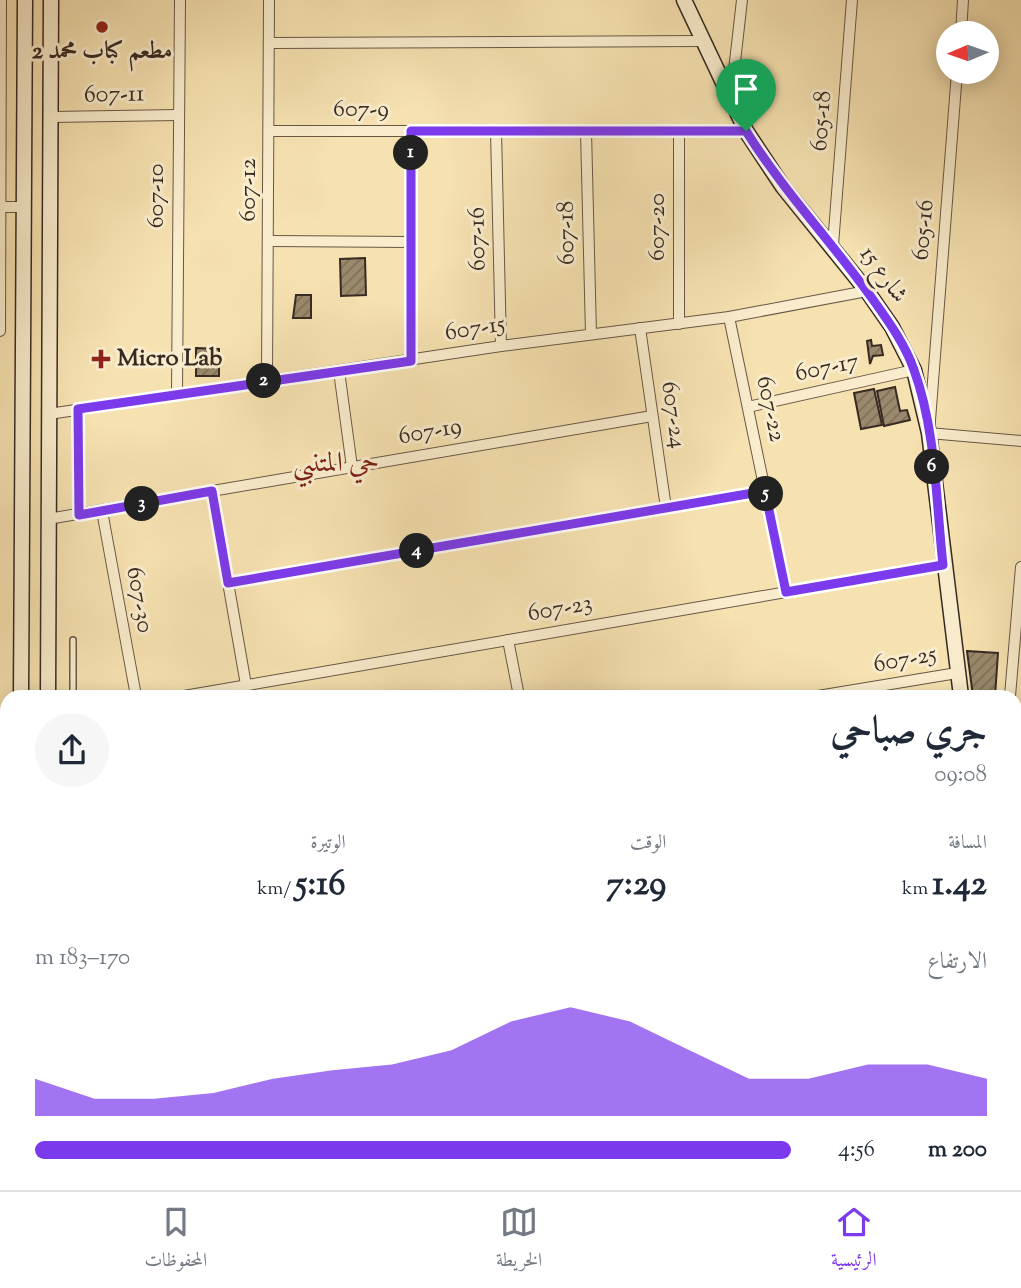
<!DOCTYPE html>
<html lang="ar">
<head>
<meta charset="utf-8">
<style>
	body { margin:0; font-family:"Sorts Mill Goudy",Amiri,serif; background:#f6f6f7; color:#1f2937; direction:rtl; height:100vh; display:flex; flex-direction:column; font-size:26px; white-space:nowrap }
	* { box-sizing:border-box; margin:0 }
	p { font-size:23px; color:#747a83 }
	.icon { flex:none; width:38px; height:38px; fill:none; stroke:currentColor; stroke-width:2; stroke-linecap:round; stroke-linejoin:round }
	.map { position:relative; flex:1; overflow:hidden; direction:ltr }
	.sheet { position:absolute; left:0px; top:690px; width:1022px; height:500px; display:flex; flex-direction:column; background:#fff; border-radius:21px 21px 0 0; box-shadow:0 4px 18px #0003; direction:rtl }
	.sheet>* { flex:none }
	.needle { width:46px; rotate:268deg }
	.buttons { position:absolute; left:936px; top:21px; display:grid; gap:14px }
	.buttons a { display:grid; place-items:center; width:63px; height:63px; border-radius:50%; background:#fff; box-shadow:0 4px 18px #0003; font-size:35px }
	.pin { position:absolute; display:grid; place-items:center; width:60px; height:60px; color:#fff; margin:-72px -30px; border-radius:50% 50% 50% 0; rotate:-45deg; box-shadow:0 0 7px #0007 }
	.pin .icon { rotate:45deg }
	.km { position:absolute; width:35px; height:35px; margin:-18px; border-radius:50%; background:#222; color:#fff; font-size:19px; line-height:35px; text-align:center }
	.round { display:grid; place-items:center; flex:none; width:74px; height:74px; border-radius:37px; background:#f6f6f7 }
	.overview { display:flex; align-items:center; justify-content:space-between; height:119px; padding:0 35px }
	h1 { font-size:38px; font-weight:700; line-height:52px }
	.metrics { display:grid; grid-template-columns:repeat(3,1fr); gap:10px; height:119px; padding:7px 35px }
	.metrics div { display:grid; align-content:center }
	.metrics b { font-size:35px; font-weight:700 }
	.metrics small { font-size:19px; font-weight:400 }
	.metrics p { font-size:19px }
	.chart { height:196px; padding:14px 35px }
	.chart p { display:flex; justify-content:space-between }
	.chart svg { width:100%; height:126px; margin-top:7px; fill:#7c3aed; opacity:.7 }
	ul { padding:0 35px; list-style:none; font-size:23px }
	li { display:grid; grid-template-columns:112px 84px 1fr; align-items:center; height:52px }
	li i { height:18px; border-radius:9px; background:#7c3aed }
	.dock { display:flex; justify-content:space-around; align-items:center; height:98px; border-top:2px solid #e0e1e3; background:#fff; font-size:19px; color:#747a83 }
	.dock a { display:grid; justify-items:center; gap:4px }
	.dock .current { color:#7c3aed }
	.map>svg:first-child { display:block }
	.building { fill:url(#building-hatch); stroke:#372a23; stroke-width:2 }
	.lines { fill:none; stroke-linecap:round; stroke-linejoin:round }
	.lane-casing { stroke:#675846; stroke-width:8 }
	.street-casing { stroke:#675846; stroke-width:12 }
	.secondary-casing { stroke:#372a23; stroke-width:17 }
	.lane { stroke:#f9eccc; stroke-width:5 }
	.street { stroke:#f9eccc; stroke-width:10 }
	.secondary { stroke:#f9eccc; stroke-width:14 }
	.route-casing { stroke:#fff; stroke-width:14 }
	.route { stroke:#7c3aed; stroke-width:9 }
	.poi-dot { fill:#8f2418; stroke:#f9eccc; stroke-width:2.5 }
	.labels { text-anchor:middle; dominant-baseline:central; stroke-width:6; stroke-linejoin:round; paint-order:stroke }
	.poi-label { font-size:24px; font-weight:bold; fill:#372a23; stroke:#f9eccc }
	.street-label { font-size:24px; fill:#372a23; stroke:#f9eccc }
	.quarter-label { font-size:28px; fill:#7a1f14; stroke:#f9eccc }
</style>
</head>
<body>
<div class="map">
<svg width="1021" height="1190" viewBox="0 0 1021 1190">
	<defs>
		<pattern id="building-hatch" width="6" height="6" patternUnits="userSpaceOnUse" patternTransform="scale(1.75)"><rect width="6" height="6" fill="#9a896c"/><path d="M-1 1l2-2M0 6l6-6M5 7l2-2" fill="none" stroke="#7e7058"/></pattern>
	</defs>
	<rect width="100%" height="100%" fill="#f6e1b0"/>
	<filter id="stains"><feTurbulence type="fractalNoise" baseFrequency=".00286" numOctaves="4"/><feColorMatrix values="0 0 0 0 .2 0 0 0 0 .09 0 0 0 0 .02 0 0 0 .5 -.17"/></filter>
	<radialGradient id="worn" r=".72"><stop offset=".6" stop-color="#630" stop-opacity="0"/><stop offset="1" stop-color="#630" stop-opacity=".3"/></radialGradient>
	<g class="building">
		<polygon points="365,258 366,295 341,296 340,259"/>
		<polygon points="296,295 311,295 311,318 293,318"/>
		<polygon points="871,340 872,346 881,345 883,355 873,356 870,364 867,341"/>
		<polygon points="196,348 219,349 219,376 196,376"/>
		<polygon points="895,387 900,411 907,410 910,420 884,426 877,391"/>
		<polygon points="874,389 882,425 861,429 854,393"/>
		<polygon points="967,651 998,653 995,696 973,696"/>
		<polygon points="1015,996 1021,1003 1021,1019 1015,1021"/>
		<polygon points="1021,1022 1021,1038 1015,1040 1015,1023"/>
		<polygon points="1021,1062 1021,1109 1020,1109 1015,1063"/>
	</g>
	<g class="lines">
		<g class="lane-casing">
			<g id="lane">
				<polyline points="78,409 79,515"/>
				<polyline points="73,640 73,696"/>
				<polyline points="74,1183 74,1190"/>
				<polyline points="145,1183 147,1190"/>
			</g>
		</g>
		<g class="street-casing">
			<g id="street">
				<polyline points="961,33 963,0"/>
				<polyline points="269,43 701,41"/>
				<polyline points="957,72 929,433 1021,441"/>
				<polyline points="731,97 742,0"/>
				<polyline points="51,117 178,115"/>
				<polyline points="269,131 746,131"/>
				<polyline points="496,131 501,346"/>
				<polyline points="586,131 591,334"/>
				<polyline points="0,207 23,207"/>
				<polyline points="270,241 410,242"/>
				<polyline points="833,245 852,0"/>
				<polyline points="729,317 786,592"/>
				<polyline points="679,324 679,131"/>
				<polyline points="640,328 666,508"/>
				<polyline points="0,331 1,0"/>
				<polyline points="411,361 411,131"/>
				<polyline points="339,371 352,467"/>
				<polyline points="267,380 269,0"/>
				<polyline points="177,393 180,0"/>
				<polyline points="748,407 914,370"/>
				<polyline points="49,414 501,346 729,317 867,291"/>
				<polyline points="212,491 246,685"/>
				<polyline points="102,511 136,696"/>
				<polyline points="48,519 652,416"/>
				<polyline points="228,583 765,491"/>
				<polyline points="508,640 519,696"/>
				<polyline points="184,696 943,565"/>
				<polyline points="818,696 957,673"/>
				<polyline points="1010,696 1021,567"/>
				<polyline points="0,817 7,817"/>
				<polyline points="1015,1051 1021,1050"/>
				<polyline points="1015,1173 1021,1172"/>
				<polyline points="223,1183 224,1190"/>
				<polyline points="570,1183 571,1190"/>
				<polyline points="679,1183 681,1190"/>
				<polyline points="335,1185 349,1183"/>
				<polyline points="924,1190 962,1183"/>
			</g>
		</g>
		<g class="secondary-casing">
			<g id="secondary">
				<polyline points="684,0 746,131 783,187 867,291 892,327 914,370 929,433 961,696"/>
				<polyline points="21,696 25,0"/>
				<polyline points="48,696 51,0"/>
				<polyline points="1015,924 1021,947"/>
				<polyline points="18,1190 18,1183"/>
				<polyline points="45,1190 45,1183"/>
			</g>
		</g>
		<use href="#lane" class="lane"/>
		<use href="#street" class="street"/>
		<use href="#secondary" class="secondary"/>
	</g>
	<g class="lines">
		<g class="route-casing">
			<path id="route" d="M411,131H746C784,192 833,243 874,301C889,322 906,346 914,370C936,430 936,501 943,565L786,592L765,491L228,583L212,491L79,515L78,409L411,361Z"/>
		</g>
		<use href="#route" class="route"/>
	</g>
	<g class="poi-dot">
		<circle cx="102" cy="27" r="7"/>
		<path d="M97.5 348.5h7v7h7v7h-7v7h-7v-7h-7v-7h7z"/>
	</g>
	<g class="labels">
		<g class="poi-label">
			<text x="102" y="52">مطعم كباب محمد 2</text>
			<text x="117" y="359" text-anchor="start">Micro Lab</text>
		</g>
		<g class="street-label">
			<text transform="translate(114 95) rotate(-1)">607-11</text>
			<text x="361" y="110">607-9</text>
			<text transform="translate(822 121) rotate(-86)">605-18</text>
			<text transform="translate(249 190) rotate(-90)">607-12</text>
			<text transform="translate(157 196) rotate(-90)">607-10</text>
			<text transform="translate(658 227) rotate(-90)">607-20</text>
			<text transform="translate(924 230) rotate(-85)">605-16</text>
			<text transform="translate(567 233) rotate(-91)">607-18</text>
			<text transform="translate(478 239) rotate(-91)">607-16</text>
			<text transform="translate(883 275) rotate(54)">شارع 15</text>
			<text transform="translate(475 329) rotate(-9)">607-15</text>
			<text transform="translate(827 368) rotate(-12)">607-17</text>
			<text transform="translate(770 409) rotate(78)">607-22</text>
			<text transform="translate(673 415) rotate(82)">607-24</text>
			<text transform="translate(430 432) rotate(-10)">607-19</text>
			<text transform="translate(139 600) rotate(80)">607-30</text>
			<text transform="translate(560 609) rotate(-10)">607-23</text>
			<text transform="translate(905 660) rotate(-10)">607-25</text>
		</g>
		<g class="quarter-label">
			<text x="336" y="464">حي المتنبي</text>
		</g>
	</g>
	<rect width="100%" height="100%" filter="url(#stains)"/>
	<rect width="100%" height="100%" fill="url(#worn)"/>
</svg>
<div class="buttons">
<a><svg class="needle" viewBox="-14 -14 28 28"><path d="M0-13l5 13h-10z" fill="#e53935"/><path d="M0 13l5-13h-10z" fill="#747a83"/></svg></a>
</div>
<div class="pin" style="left:746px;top:131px;background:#1e9e55"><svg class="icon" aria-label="arrive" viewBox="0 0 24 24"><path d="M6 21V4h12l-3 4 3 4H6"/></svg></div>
<b class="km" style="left:411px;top:153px">1</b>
<b class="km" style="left:264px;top:381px">2</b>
<b class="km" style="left:142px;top:504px">3</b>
<b class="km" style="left:417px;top:551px">4</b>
<b class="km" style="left:766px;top:494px">5</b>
<b class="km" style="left:932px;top:467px">6</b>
<section class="sheet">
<div class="overview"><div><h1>جري صباحي</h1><p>09:08</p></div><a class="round"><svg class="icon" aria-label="share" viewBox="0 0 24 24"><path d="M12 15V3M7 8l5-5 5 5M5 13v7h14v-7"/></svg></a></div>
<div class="metrics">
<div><p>المسافة</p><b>1.42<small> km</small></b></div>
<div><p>الوقت</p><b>7:29</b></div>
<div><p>الوتيرة</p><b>5:16<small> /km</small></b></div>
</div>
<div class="chart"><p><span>الارتفاع</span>170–183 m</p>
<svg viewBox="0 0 160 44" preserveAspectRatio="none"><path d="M0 44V31L10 38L20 38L30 36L40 31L50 28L60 26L70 21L80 11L90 6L100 11L110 21L120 31L130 31L140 26L150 26L160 31V44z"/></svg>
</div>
<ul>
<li><b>200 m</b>4:56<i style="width:100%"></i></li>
</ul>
</section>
</div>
<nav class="dock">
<a class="current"><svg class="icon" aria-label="home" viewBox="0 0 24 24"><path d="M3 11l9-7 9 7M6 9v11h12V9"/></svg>الرئيسية</a>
<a><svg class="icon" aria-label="map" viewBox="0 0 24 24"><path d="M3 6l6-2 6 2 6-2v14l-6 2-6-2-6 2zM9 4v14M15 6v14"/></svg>الخريطة</a>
<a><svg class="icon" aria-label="saved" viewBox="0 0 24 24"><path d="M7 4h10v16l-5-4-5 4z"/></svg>المحفوظات</a>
</nav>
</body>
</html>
